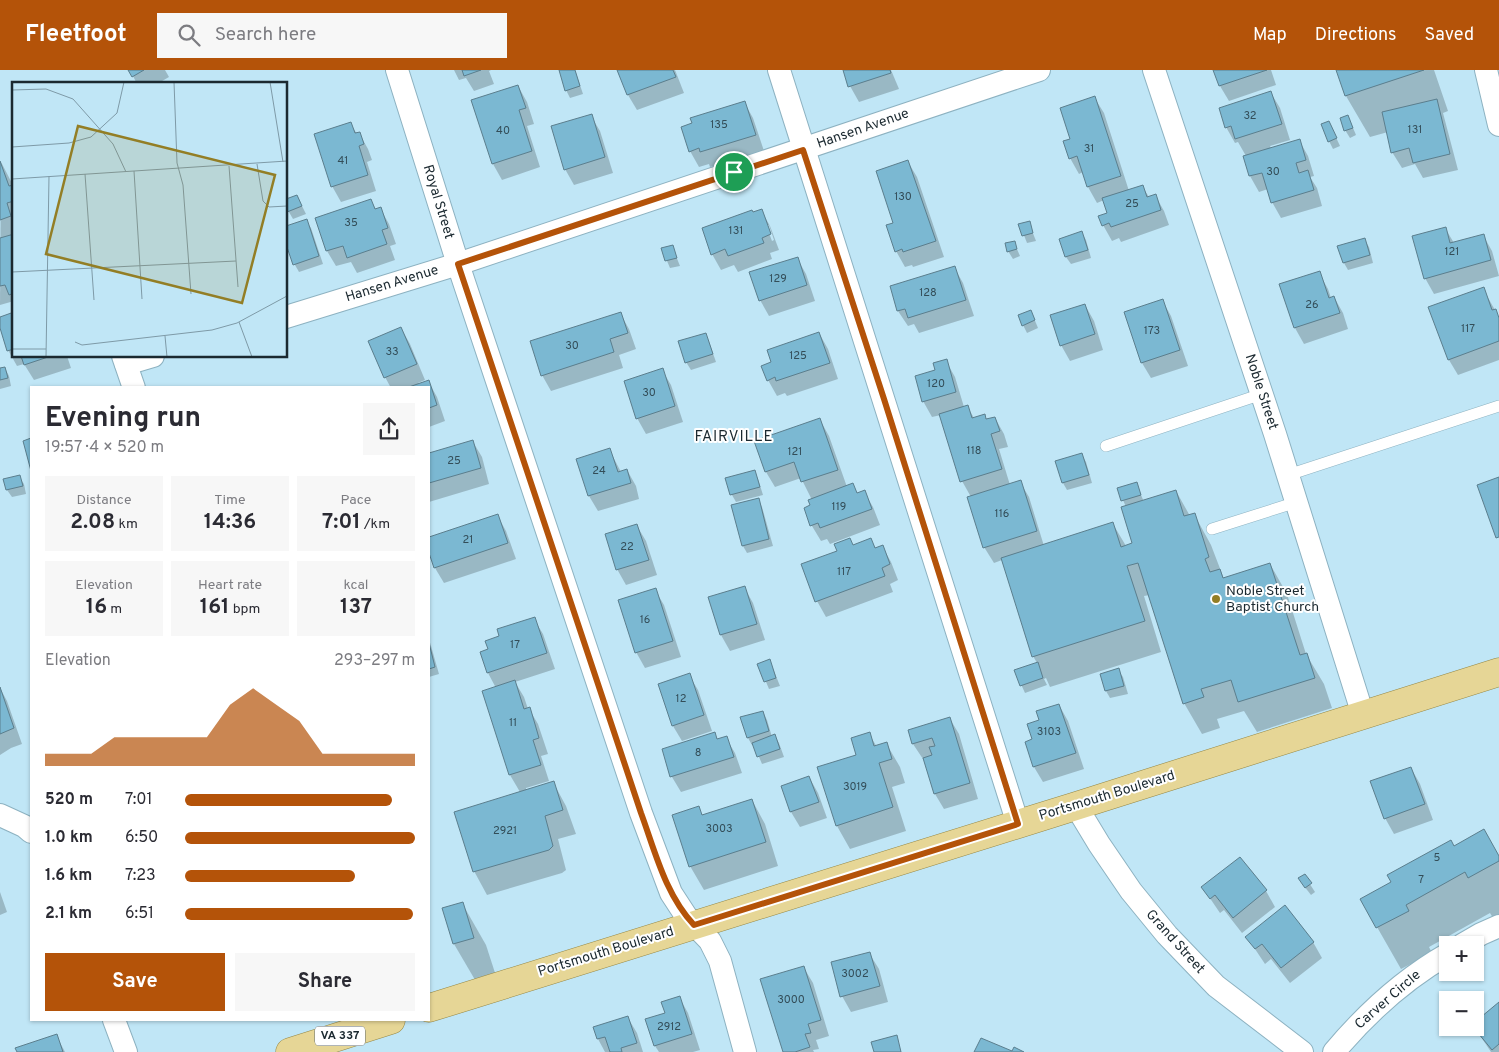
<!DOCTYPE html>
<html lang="en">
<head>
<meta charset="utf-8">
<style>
	body { margin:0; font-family:Overpass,sans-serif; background:#f7f7f7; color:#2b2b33; height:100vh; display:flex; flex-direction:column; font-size:19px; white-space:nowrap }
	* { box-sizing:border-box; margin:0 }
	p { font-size:16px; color:#7c7c81 }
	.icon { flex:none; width:28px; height:28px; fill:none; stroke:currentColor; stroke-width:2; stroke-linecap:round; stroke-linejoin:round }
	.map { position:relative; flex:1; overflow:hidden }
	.details { position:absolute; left:30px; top:316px; width:400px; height:635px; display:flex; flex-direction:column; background:#fff; border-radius:0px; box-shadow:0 1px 4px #0004 }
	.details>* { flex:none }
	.buttons { position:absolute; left:1439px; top:866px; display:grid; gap:10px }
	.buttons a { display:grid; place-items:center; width:45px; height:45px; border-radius:0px; background:#fff; box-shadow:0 1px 4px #0004; font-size:25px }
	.pin { position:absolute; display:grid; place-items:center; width:42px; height:42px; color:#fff; margin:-21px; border:2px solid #fff; border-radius:50%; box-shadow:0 1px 5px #0007 }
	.round { display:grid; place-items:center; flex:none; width:52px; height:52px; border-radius:0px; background:#f7f7f7 }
	.overview { display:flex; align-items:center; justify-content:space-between; height:85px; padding:0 15px }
	h1 { font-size:28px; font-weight:700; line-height:38px }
	.metrics { display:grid; grid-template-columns:repeat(3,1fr); gap:8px; height:85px; padding:5px 15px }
	.metrics div { display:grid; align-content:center; border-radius:0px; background:#f7f7f7; text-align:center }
	.metrics b { font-size:21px; font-weight:700 }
	.metrics small { font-size:14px; font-weight:400 }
	.metrics p { font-size:14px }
	.chart { height:140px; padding:10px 15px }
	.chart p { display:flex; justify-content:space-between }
	.chart svg { width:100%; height:90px; margin-top:5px; fill:#b45309; opacity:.7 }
	.button { display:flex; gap:10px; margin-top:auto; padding:10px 15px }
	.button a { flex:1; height:58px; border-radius:0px; background:#b45309; color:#fff; font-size:20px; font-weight:700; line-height:58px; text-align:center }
	.button a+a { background:#f7f7f7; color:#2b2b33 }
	ul { padding:0 15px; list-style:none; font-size:16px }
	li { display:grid; grid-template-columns:80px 60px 1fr; align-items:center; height:38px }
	li i { height:12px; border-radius:6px; background:#b45309 }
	header { display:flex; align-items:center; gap:30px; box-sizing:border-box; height:70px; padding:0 25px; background:#b45309; color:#fff }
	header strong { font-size:24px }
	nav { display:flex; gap:28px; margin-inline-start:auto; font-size:18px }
	.search { width:350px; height:45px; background:#f7f7f7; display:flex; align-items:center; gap:12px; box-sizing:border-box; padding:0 18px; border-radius:0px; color:#7c7c81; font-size:19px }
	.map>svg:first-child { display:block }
	.shadow { fill:#0003; fill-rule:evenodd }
	.building { fill:#7bb8d2; stroke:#5b7e8d }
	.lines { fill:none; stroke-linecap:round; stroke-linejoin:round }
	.service-casing { stroke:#8db2c1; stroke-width:12 }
	.minor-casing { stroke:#8db2c1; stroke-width:24 }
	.primary-casing { stroke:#948745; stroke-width:29 }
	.service { stroke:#fff; stroke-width:11 }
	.minor { stroke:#fff; stroke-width:22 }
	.primary { stroke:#e6d696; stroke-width:28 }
	.route-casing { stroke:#fff; stroke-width:10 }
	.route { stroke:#b45309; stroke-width:6 }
	.poi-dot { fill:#937e25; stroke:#fff; stroke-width:2 }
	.labels { text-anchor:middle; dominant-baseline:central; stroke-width:4; stroke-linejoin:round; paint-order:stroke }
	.number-label { font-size:11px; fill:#334d58 }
	.shield { fill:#fff; stroke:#5f696e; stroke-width:1 }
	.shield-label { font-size:12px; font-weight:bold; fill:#1b2930 }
	.street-label { font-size:14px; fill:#1b2930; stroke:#fff }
	.poi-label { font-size:14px; fill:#1b2930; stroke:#fff; text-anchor:start }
	.neighbourhood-label { font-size:15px; letter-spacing:1px; fill:#1b2930; stroke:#fff }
	.inset-road { fill:none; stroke:#7e9aa7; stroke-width:1 }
	.view { fill:#937e25; fill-opacity:0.15; stroke:#937e25; stroke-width:2.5 }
	.inset-edge { fill:none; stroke:#1b2930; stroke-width:2.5 }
</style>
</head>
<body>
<header>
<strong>Fleetfoot</strong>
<div class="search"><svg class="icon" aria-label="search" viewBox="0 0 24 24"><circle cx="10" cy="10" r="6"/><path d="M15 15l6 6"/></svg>Search here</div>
<nav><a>Map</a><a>Directions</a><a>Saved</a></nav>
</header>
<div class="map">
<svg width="1499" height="982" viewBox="0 0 1499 982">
	<rect width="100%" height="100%" fill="#c0e6f6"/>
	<g class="shadow">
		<polygon points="130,0 165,0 169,7 157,14 137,14"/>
		<polygon points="454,0 491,0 489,1 494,14 474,21 466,8 459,10"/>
		<polygon points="560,0 575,0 583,24 570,28 566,20"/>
		<polygon points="619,0 675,0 684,23 637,40 628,25"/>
		<polygon points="845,0 891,0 899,19 859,32 850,16"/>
		<polygon points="1214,0 1271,0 1276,15 1229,31 1220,16"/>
		<polygon points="1338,0 1434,0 1448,41 1443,43 1458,100 1423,108 1415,94 1402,98 1392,82 1388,62 1370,67 1346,26"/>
		<polygon points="518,16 527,32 534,54 527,56 540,97 502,110 493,94 472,31"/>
		<polygon points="1271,23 1280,38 1290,70 1270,76 1271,78 1299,70 1308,86 1314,106 1310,107 1317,118 1322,136 1281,148 1272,132 1268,119 1259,122 1250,106 1244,86 1246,86 1238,72 1235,73 1226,57"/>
		<polygon points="1094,27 1104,43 1129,121 1142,116 1149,127 1155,125 1164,141 1169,155 1121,172 1119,168 1112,171 1103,155 1109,143 1104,130 1097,133 1088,117 1083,102 1079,104 1070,88 1071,69"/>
		<polygon points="744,32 753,48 764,81 710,97 709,94 699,97 690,81"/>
		<polygon points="591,46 600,61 613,103 574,115 565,99"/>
		<polygon points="1348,46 1356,65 1350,68 1345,60"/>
		<polygon points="1329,52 1340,76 1333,79 1329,71"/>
		<polygon points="350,53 357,64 359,63 368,79 372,90 367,92 376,121 341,132 332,116"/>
		<polygon points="1,92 14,117 14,231 0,235"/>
		<polygon points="908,92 917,107 944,187 913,197 912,195 905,197 896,181 895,153"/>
		<polygon points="297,126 306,144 293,149 286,137 286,130"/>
		<polygon points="371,130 376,140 380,138 389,154 396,174 390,176 395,190 357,203 351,192 336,196 327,181 316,149"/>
		<path d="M761,140L770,156L779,180L770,183L772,189L738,202L734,195L721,200L712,184L752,143ZM766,155H769L774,170L772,171Z"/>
		<polygon points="306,151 311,158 323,194 299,202 295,195 286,170"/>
		<polygon points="1029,153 1036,171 1027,173 1020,155"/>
		<polygon points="1445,158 1454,173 1483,165 1492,181 1499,206 1434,224 1425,208"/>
		<polygon points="1082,163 1086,170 1091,188 1071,194 1066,187 1061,169"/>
		<polygon points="1364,169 1369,177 1373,193 1348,200 1344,193 1339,177"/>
		<polygon points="1014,172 1020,186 1013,189 1008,181"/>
		<polygon points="672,176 680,196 670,198 662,179"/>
		<polygon points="797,188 806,204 815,231 769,246 760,230"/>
		<polygon points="954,197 963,213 974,246 919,263 914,254 908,256 898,241"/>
		<polygon points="1319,203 1328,219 1331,228 1334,227 1343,243 1348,259 1304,274 1295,258 1281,215"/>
		<polygon points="1483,219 1499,247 1499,290 1458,305 1449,290 1430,238"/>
		<polygon points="1162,230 1171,246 1188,296 1151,308 1142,293"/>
		<polygon points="1085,235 1094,251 1103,280 1070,291 1061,275"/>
		<polygon points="1031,241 1038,258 1027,263 1023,255"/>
		<polygon points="620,243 629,259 636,279 619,285 623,298 551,321 542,305"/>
		<polygon points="14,244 14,286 67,286 71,298 34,310 24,294 17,296 8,280 0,254 0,248"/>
		<polygon points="401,258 410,274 425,310 418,313 419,315 428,311 437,327 445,351 429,357 429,318 391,318 385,307"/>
		<polygon points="819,263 828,279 838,309 787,326 785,323 777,326 768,310"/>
		<polygon points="705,264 709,272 716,292 691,300 686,292"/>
		<polygon points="946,291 955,307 964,337 967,336 974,348 984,346 987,351 995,348 1004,364 1008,377 999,379 1010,415 1020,412 1029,427 1044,476 1113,454 1126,476 1134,474 1126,437 1123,430 1136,413 1144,432 1176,421 1190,446 1194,444 1211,475 1224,509 1270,494 1287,524 1306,584 1324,614 1332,638 1257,662 1244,641 1217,649 1220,658 1202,664 1184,633 1150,525 1144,526 1161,582 1050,617 1046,608 1044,609 1047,615 1025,623 1015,601 1037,593 1033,586 1002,490 994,493 984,477 971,427 962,411 941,345 932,347 923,331 937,301"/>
		<polygon points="5,298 9,306 11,316 0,319 0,299"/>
		<polygon points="662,300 671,315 683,352 646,364 637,348"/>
		<polygon points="820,350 829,366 847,417 853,415 858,424 864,422 873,437 880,455 830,474 827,469 821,471 812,456 805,439 812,436 812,430 801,408 775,417 766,402 756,372"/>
		<polygon points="473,372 482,387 489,414 429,432 429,385"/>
		<polygon points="609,379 621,402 627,400 636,416 639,429 598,441 589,426 578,390"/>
		<polygon points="1082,385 1086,392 1092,413 1067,420 1063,413"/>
		<polygon points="754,401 758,409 763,425 736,432 732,425 727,409"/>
		<polygon points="19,407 24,414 26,424 12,427 7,420 5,410"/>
		<polygon points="758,429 762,437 773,476 747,483 743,476"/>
		<polygon points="497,445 506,461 516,489 444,513 435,498 429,479 429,468"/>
		<polygon points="637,456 646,471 657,505 626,515 617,499"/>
		<polygon points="871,470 876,479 882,476 891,492 898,510 890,514 893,522 826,547 817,531"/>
		<polygon points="744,517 753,533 765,570 730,581 721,565 709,528"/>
		<polygon points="655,520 664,535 681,587 645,598 636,582"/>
		<polygon points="534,549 543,564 555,599 515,612 524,627 528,639 529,639 538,654 548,684 541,686 549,711 526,718 526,721 553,712 566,736 576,764 558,769 566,800 562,803 487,825 474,801 520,722 510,705 496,618 488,603 490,580 501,567"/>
		<polygon points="429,569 439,604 429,607"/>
		<polygon points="770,591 780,616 769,619 759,595"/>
		<polygon points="1118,600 1123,607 1128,624 1110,628 1106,621 1101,604"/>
		<polygon points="689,605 698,620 712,661 682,671 673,656"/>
		<polygon points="0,618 7,631 22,674 11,678 0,685"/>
		<polygon points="1059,635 1068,651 1084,699 1043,712 1034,697 1034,670 1041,651"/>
		<polygon points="763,642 767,650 772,667 775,666 779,673 784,687 762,694 754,675 752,675 748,668 742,648"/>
		<polygon points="950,649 959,664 978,729 944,739 935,724 924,689 923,689 913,674"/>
		<polygon points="714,664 718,670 726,668 735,683 742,703 681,722 672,707 663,680"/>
		<polygon points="869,664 877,677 886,673 900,697 905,713 892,717 906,761 850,779 837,756 857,686"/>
		<polygon points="1411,698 1420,714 1433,750 1394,764 1385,748"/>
		<polygon points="809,707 818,723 827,748 800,757 791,742 783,716"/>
		<polygon points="752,730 765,754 778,796 704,820 690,796 698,738 703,746"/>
		<polygon points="1454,777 1499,787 1499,845 1493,848 1490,843 1429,877 1432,883 1401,899 1377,857"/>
		<polygon points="1240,788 1266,821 1275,837 1242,863 1224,840 1220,843 1203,818"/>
		<polygon points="1304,805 1315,822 1311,825 1304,816"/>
		<polygon points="0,822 7,842 0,845"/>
		<polygon points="462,833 486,875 497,909 478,915 454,874 444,839"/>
		<polygon points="1247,867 1313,872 1322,888 1290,913 1271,889 1265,894"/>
		<polygon points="869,883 879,899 888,932 851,942 842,926"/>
		<polygon points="804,898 813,913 829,966 816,970 819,979 813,980 814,982 784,982"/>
		<polygon points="679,927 688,943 700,980 693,982 659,982 655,976 666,944"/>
		<polygon points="1499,934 1499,982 1491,982 1475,958"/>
		<polygon points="628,948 637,963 643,982 605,982 598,969 594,958"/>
		<polygon points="56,965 65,982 18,982"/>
	</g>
	<g class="building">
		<polygon points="128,0 144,0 132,7"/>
		<polygon points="462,0 481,0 464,6"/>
		<polygon points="559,0 575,0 580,16 565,21"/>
		<polygon points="617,0 673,0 676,7 627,25"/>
		<polygon points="843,0 890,0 891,3 848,17"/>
		<polygon points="1213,0 1267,0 1219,16"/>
		<polygon points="1336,0 1424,0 1345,26"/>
		<polygon points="518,15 526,38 519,40 532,81 492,94 471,30"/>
		<polygon points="1271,21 1282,54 1235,69 1231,56 1225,58 1219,38"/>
		<polygon points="1095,26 1121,106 1087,117 1077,86 1069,89 1063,71 1070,69 1060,38"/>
		<polygon points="1437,29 1450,84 1413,93 1409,78 1391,83 1382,42"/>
		<polygon points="745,31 756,65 700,82 699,78 689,82 681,57 692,53 690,48"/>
		<polygon points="592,44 605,87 564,100 551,56"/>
		<polygon points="1348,45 1353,58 1344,61 1340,48"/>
		<polygon points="1329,51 1337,68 1328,72 1321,54"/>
		<polygon points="351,52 355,63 360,62 364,74 359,76 368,105 331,117 314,64"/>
		<polygon points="1300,69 1306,90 1296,93 1299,103 1308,100 1314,120 1271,133 1262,103 1249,106 1243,86"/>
		<polygon points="908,90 936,171 903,182 902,179 895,182 886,155 893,153 876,101"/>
		<polygon points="0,91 9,116 14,115 14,131 7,133 11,146 0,150"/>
		<polygon points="1143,115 1147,127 1156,124 1161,140 1111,157 1109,153 1102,156 1098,146 1107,143 1102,128"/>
		<polygon points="297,125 302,136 287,142 286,129"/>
		<polygon points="371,129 375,139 381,137 388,158 382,160 387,174 347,188 343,176 326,181 315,148"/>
		<polygon points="762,139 771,164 762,168 764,173 728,186 725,179 711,185 702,158 752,140 753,142"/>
		<polygon points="307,149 319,186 293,195 286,174 286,156"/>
		<polygon points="1030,151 1033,163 1022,166 1018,154"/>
		<polygon points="1446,157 1450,173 1484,164 1491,190 1424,209 1412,166"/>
		<polygon points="1082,161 1088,180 1065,187 1059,169"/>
		<polygon points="14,164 14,223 9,225 5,215 0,216 0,168"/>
		<polygon points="1365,168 1370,185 1343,193 1337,176"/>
		<polygon points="1015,171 1017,179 1007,182 1005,173"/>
		<polygon points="673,175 677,188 665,191 661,178"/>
		<polygon points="798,187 807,215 759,231 749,202"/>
		<polygon points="955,196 966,230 908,248 905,239 897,241 890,216"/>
		<polygon points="1320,201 1329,228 1334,226 1340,243 1294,258 1279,214"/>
		<polygon points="1484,217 1492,240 1496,239 1499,248 1499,271 1448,290 1428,237"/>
		<polygon points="1163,229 1180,280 1141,293 1124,242"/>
		<polygon points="1085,234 1095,264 1060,276 1050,245"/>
		<polygon points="1031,240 1035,250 1022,256 1018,245"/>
		<polygon points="14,242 14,279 7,281 0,258 0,247"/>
		<polygon points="621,242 628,263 610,269 614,282 541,306 530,271"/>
		<polygon points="401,257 417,294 384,308 368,271"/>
		<polygon points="819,262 830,293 776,311 775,307 767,311 761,296 771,292 767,280"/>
		<polygon points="706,263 713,284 685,293 678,271"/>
		<polygon points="21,286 51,286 24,295"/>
		<polygon points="947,289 956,322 922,332 915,306 935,300 933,293"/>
		<polygon points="5,297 8,308 0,310 0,298"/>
		<polygon points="663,298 675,336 636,349 624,311"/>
		<polygon points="429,310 437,335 429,338 429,318 406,318"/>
		<polygon points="968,335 972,348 985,344 986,349 995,347 1000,361 991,364 1002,399 960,412 939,344"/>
		<polygon points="820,348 838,400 801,412 794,392 765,402 754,371"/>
		<polygon points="31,368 31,401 23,371"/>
		<polygon points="473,370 481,398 429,413 429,383"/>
		<polygon points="610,378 618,402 627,399 631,413 588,426 576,389"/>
		<polygon points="1082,383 1089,405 1062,413 1055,391"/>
		<polygon points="755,400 760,417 730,425 725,408"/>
		<polygon points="20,405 23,416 6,420 3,409"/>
		<polygon points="1499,407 1499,467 1496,468 1477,415"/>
		<polygon points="1021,410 1037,461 983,478 967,427"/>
		<polygon points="1137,412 1141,425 1121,431 1117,418"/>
		<polygon points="853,413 857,423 865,420 872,439 820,458 818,453 810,456 804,438 810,435 808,430"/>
		<polygon points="1176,420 1184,446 1195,443 1209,487 1205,489 1210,502 1220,499 1223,508 1270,493 1300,585 1307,583 1315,608 1238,632 1231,610 1201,619 1204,627 1183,634 1138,493 1127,496 1145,551 1032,587 1001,488 1113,452 1121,477 1132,473 1121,437"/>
		<polygon points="759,428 769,469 742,476 731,435"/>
		<polygon points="498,444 508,473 434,498 429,483 429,467"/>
		<polygon points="637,454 649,490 616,500 605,464"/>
		<polygon points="850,468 853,475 871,468 875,478 883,475 890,494 882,498 885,506 815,532 801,494 837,481 834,474"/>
		<polygon points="745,516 757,554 720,565 708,527"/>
		<polygon points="656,518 673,571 635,583 618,530"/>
		<polygon points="535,547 547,583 487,603 480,582 488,579 485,571 499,566 497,559"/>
		<polygon points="429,573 435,597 429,599"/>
		<polygon points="770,589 776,608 764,612 757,594"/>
		<polygon points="1038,592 1043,608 1020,616 1014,600"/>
		<polygon points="1119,598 1124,616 1105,621 1100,604"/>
		<polygon points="690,603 704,645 672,656 658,614"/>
		<polygon points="515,610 524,639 530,637 539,668 533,670 541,695 509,705 482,621"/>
		<polygon points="0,617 14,658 0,664"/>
		<polygon points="1059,634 1076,683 1033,697 1025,672 1032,669 1027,654 1039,650 1036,641"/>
		<polygon points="763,641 769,661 747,668 740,647"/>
		<polygon points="950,647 970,713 934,724 923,688 932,685 929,677 935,676 932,668 912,674 908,660"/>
		<polygon points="715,662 717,669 727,666 734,687 670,707 662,679"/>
		<polygon points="870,662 874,676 887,672 892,689 879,693 893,737 836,756 817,697 856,685 851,668"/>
		<polygon points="775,664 780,679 757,687 752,673"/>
		<polygon points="1411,697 1425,734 1384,749 1370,711"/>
		<polygon points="809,706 819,732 790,742 781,716"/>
		<polygon points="554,711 563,740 545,746 553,776 549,780 473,802 454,742"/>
		<polygon points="752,729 766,772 689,797 672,745 699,736 702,745"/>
		<polygon points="1484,759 1499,786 1499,791 1468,808 1465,802 1406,835 1409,841 1376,858 1360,829 1391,812 1387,805 1451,770 1454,776"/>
		<polygon points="1240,787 1267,820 1233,848 1215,825 1210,829 1201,817"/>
		<polygon points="1305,804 1312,813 1305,818 1298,808"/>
		<polygon points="463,832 474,868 453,874 442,838"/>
		<polygon points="1285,835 1314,872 1281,898 1262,874 1255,879 1245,867"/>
		<polygon points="870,882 880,916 840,927 831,892"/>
		<polygon points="804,896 821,950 808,954 811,963 805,964 810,977 795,982 783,982 760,909"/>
		<polygon points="680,926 692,964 654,976 645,949 665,943 661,932"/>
		<polygon points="1499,932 1499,974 1492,980 1474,958 1475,952"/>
		<polygon points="628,946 637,973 621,978 622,982 610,982 605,967 597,969 593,957"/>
		<polygon points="57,964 63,982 17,982 15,978"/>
		<polygon points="897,965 901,982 874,982 871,972"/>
		<polygon points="981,968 1012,981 1014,977 1024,982 974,982"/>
	</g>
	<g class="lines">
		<g class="service-casing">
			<g id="service">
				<polyline points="1106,376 1262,324"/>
				<polyline points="1288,405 1499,336"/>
				<polyline points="1212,459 1297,432"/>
			</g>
		</g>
		<g class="minor-casing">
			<g id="minor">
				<polyline points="397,0 458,194 641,743 671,823 686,846 710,871 720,891 745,982"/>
				<polyline points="779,0 1018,754"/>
				<polyline points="1154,0 1275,364 1363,645"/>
				<polyline points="1486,0 1499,55"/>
				<polyline points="286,247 458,194 1039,0"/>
				<polyline points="123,286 134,318"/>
				<polyline points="126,294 153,286"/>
				<polyline points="1076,736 1099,774 1131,821 1167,865 1216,916 1302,982"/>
				<polyline points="0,745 24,756 31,762"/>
				<polyline points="1462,875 1481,864 1499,856"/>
				<polyline points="114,950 126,982"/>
				<path d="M1334,982C1366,944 1404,909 1448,884"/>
			</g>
		</g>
		<g class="primary-casing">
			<g id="primary">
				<polyline points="429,938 1076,736 1499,602"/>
				<polyline points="290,982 391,950"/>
			</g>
		</g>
		<use href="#service" class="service"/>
		<use href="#minor" class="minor"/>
		<use href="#primary" class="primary"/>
	</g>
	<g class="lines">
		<g class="route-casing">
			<path id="route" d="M803,80L884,329L1018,754L694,855C665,824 655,781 641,743L458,194Z"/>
		</g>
		<use href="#route" class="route"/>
	</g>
	<circle class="poi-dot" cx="1216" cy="529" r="5"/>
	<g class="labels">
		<g class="number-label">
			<text x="1250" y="46">32</text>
			<text x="719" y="55">135</text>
			<text x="1415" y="60">131</text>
			<text x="503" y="61">40</text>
			<text x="1089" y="79">31</text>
			<text x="343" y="91">41</text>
			<text x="1273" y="102">30</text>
			<text x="903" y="127">130</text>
			<text x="1132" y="134">25</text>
			<text x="351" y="153">35</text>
			<text x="736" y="161">131</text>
			<text x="1452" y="182">121</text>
			<text x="778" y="209">129</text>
			<text x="928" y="223">128</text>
			<text x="1312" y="235">26</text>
			<text x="1468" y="259">117</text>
			<text x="1152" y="261">173</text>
			<text x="572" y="276">30</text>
			<text x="392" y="282">33</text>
			<text x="798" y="286">125</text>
			<text x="936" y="314">120</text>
			<text x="649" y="323">30</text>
			<text x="974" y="381">118</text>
			<text x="795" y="382">121</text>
			<text x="454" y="391">25</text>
			<text x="599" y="401">24</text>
			<text x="839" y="437">119</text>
			<text x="1002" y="444">116</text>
			<text x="468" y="470">21</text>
			<text x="627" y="477">22</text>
			<text x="844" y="502">117</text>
			<text x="645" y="550">16</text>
			<text x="515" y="575">17</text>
			<text x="681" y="629">12</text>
			<text x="513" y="653">11</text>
			<text x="1049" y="662">3103</text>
			<text x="698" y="683">8</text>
			<text x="855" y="717">3019</text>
			<text x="719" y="759">3003</text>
			<text x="505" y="761">2921</text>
			<text x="1437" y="788">5</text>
			<text x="1421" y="810">7</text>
			<text x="855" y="904">3002</text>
			<text x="791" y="930">3000</text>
			<text x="669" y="957">2912</text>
		</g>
		<rect class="shield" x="315" y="956.5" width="50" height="19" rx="4"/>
		<g class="shield-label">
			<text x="340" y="966">VA 337</text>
		</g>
		<g class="street-label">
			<text transform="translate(863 59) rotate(-19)">Hansen Avenue</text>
			<text transform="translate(438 132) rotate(73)">Royal Street</text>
			<text transform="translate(392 214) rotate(-17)">Hansen Avenue</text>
			<text transform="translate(1261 322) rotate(72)">Noble Street</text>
			<text transform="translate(1107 726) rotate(-17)">Portsmouth Boulevard</text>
			<text transform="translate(1175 872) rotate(48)">Grand Street</text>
			<text transform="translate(606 882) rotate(-17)">Portsmouth Boulevard</text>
			<text transform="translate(1388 930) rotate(-41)">Carver Circle</text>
		</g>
		<g class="poi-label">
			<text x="1226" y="521">Noble Street<tspan x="1226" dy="16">Baptist Church</tspan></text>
		</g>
		<g class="neighbourhood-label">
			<text x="734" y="367">FAIRVILLE</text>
		</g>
	</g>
	<g transform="translate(12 12)">
		<rect width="275" height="275" fill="#c0e6f6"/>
		<path class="inset-road" d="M162,0L165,81L171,103L179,212M258,0L271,80M0,8L34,7L61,17L101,62L114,90M0,65L57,61L79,55L105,31L112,0M245,82L251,119L257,125L275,124M217,84L226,205M122,89L130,217M73,92L82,218M0,97L275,79M0,190L224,179M227,240L240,275M153,254L155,275M63,260L70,263L200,248L225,241L275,214M0,267H34M34,275L37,94"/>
		<path class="view" d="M66,44L263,93L230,221L34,172Z"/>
		<rect width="275" height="275" class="inset-edge"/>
	</g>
</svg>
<div class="buttons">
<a>+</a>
<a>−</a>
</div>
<div class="pin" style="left:734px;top:102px;background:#1e9e55"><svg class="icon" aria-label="arrive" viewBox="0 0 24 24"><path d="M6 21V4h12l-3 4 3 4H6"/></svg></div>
<section class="details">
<div class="overview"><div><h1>Evening run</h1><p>19:57 · 4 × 520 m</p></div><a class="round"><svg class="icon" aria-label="share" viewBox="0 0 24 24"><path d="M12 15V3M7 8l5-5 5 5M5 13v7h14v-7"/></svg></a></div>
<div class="metrics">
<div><p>Distance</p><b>2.08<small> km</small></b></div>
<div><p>Time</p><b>14:36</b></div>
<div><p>Pace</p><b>7:01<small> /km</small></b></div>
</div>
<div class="metrics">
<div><p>Elevation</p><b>16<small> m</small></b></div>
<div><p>Heart rate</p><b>161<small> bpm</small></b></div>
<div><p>kcal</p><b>137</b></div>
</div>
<div class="chart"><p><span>Elevation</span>293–297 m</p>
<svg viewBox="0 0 160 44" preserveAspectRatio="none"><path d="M0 44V38L10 38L20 38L30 30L40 30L50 30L60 30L70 30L80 14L90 6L100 14L110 22L120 38L130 38L140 38L150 38L160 38V44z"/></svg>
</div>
<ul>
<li><b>520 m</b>7:01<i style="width:90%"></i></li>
<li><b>1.0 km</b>6:50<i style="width:100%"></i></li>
<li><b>1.6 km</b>7:23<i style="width:74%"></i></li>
<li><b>2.1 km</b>6:51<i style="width:99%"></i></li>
</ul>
<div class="button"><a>Save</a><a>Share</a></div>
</section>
</div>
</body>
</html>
